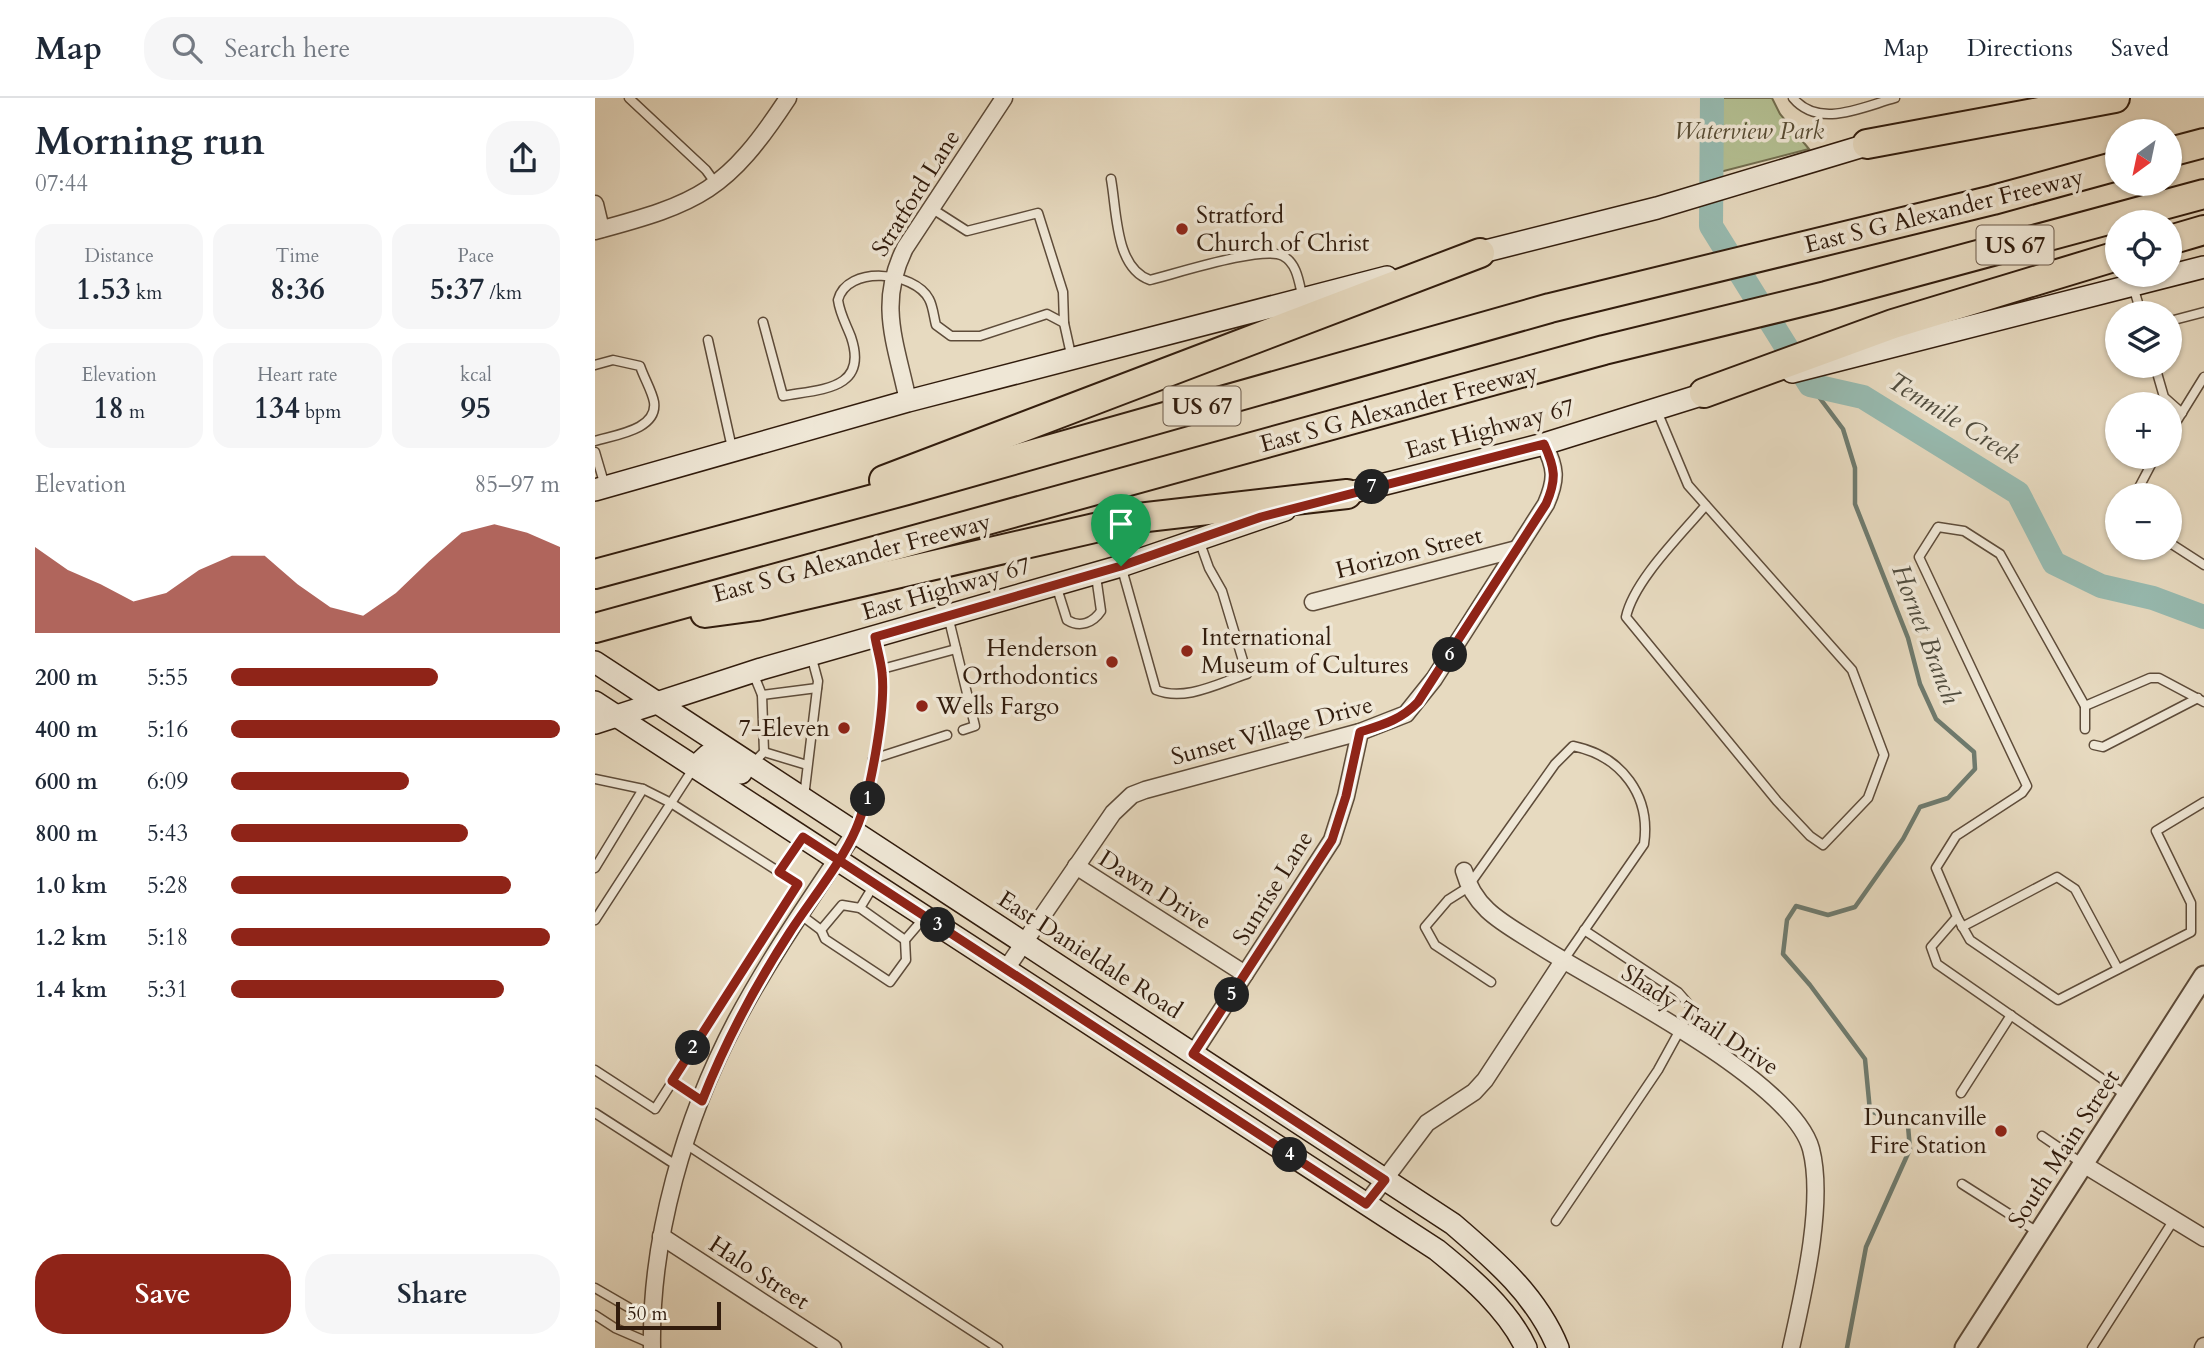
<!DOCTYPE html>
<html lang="en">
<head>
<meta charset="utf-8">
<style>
	body { margin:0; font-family:Cardo,serif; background:#f6f6f7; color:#1f2937; height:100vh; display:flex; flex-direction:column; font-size:26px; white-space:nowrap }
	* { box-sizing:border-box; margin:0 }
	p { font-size:23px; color:#747a83 }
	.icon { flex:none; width:38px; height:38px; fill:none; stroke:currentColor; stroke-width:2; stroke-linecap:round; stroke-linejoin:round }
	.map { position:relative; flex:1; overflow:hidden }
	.sheet { display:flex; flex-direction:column; background:#fff; width:595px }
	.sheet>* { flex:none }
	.needle { width:46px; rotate:213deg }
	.fabs { position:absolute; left:1510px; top:21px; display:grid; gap:14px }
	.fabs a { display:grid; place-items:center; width:77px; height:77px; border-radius:50%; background:#fff; box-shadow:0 2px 5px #0004; font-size:35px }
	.scale { position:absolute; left:21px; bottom:18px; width:105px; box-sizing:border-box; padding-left:7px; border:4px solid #311c0d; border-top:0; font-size:19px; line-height:24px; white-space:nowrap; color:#311c0d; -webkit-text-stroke:5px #efe7d6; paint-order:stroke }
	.pin { position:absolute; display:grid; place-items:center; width:60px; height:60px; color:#fff; margin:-72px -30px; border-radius:50% 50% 50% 0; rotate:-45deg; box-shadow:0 0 7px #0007 }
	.pin .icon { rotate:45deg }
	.km { position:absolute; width:35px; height:35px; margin:-18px; border-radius:50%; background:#222; color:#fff; font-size:19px; line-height:35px; text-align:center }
	.round { display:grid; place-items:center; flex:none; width:74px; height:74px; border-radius:28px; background:#f6f6f7 }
	.overview { display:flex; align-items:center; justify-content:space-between; height:119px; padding:0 35px }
	h1 { font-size:38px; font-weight:700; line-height:52px }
	.figures { display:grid; grid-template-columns:repeat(3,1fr); gap:10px; height:119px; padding:7px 35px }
	.figures div { display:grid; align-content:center; border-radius:18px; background:#f6f6f7; text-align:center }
	.figures b { font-size:30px; font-weight:700 }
	.figures small { font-size:19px; font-weight:400 }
	.figures p { font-size:19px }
	.chart { height:196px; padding:14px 35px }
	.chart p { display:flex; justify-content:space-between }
	.chart svg { width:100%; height:126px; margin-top:7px; fill:#8f2418; opacity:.7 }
	.action { display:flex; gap:14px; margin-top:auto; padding:14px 35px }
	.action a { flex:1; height:80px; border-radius:28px; background:#8f2418; color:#fff; font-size:28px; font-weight:700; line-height:80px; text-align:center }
	.action a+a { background:#f6f6f7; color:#1f2937 }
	ul { padding:0 35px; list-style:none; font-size:23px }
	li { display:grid; grid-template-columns:112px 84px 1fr; align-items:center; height:52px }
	li i { height:18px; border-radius:9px; background:#8f2418 }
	header { display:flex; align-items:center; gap:42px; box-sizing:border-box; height:98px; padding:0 35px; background:#fff; border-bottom:2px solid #e0e1e3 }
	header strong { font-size:33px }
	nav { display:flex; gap:38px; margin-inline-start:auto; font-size:24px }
	.search { width:490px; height:63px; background:#f6f6f7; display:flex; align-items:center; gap:18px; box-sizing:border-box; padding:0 24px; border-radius:28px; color:#747a83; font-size:26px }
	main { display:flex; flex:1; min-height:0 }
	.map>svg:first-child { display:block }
	.green { fill:#b4c093; stroke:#726e50; stroke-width:2 }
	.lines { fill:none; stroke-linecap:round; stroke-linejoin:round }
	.stream { stroke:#6e7b6f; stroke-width:4.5 }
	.river { stroke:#97bbb1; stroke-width:24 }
	.service-casing { stroke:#5e4c3a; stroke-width:11 }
	.minor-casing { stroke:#5e4c3a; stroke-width:19 }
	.tertiary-casing { stroke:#5e4c3a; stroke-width:23 }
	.secondary-casing { stroke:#311c0d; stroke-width:24 }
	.motorway-casing { stroke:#311c0d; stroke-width:32 }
	.service { stroke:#efe7d6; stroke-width:8 }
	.minor { stroke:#efe7d6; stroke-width:16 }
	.tertiary { stroke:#efe7d6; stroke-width:19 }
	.secondary { stroke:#efe7d6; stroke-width:21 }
	.motorway { stroke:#e7dac0; stroke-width:28 }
	.route-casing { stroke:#fff; stroke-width:14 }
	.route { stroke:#8f2418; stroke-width:9 }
	.poi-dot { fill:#8f2418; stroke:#efe7d6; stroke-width:2.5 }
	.labels { text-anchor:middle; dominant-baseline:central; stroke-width:7; stroke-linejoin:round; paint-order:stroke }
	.shield { fill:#efe7d6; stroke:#6a5949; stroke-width:2 }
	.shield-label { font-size:23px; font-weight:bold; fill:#311c0d }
	.park-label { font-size:24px; font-style:italic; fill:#584d35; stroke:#efe7d6 }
	.street-label { font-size:24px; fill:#311c0d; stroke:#efe7d6 }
	.poi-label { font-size:24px; fill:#311c0d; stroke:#efe7d6; text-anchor:start }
	.water-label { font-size:26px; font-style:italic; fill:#504c3e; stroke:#efe7d6 }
</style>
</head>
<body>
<header>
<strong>Map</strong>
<div class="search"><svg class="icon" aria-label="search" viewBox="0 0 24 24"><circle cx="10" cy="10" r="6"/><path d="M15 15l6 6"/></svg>Search here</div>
<nav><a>Map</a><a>Directions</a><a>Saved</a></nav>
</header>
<main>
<section class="sheet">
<div class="overview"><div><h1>Morning run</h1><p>07:44</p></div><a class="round"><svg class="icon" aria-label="share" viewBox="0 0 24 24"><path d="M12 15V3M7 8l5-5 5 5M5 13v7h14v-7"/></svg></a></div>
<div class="figures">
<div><p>Distance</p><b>1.53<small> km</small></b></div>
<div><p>Time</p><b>8:36</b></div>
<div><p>Pace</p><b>5:37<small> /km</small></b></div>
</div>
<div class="figures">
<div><p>Elevation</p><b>18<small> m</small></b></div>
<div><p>Heart rate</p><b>134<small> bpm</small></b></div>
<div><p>kcal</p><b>95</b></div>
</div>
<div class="chart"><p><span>Elevation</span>85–97 m</p>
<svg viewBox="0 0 160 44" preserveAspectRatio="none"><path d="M0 44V14L10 22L20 27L30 33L40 30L50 22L60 17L70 17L80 27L90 35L100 38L110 30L120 19L130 9L140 6L150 9L160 14V44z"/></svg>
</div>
<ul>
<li><b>200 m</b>5:55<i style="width:63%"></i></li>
<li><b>400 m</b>5:16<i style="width:100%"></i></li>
<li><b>600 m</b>6:09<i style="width:54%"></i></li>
<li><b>800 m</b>5:43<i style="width:72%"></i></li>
<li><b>1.0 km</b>5:28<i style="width:85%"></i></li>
<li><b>1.2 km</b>5:18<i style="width:97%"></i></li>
<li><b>1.4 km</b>5:31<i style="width:83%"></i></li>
</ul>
<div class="action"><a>Save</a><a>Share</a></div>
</section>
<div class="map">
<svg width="1609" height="1250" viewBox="0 0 1609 1250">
	<rect width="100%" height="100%" fill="#e7dac0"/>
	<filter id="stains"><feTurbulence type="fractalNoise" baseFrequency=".00286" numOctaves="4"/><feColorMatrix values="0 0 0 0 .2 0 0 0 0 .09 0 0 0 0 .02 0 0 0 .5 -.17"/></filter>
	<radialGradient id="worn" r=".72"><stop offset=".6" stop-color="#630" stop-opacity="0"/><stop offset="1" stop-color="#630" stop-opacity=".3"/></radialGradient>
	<polygon class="green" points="1120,0 1177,0 1185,16 1214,51 1121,75"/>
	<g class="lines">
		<polyline class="stream" points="1215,287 1248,331 1260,370 1260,406 1313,540 1325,586 1341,621 1379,654 1380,671 1353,700 1325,709 1308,741 1260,809 1233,817 1201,808 1192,822 1188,856 1215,887 1270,961 1275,1013 1313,1028 1315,1051 1271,1149 1252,1250"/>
		<polyline class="river" points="1117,0 1116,128 1215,287 1268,299 1423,395 1459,465 1506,488 1558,500 1609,519"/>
		<g class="service-casing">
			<g id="service">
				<polyline points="34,0 111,72 121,86"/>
				<path d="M1198,0C1224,31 1267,9 1300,0"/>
				<path d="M516,81C522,114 520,170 555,182C580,176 668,147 688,158C703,166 704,186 708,201"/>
				<polyline points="336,110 372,133 443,115 468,194 469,225"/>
				<polyline points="1538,188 1546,215"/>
				<polyline points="1575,223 1609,214"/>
				<path d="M168,224L188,298C226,291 274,292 256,239C251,226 245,216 243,202C252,167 319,173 334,201C338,208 339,220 341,227L356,238H385L452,216L469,225L477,261"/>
				<polyline points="113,242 137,350"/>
				<path d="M0,267L18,262L45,268C49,280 57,293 59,304C63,332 19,337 0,343"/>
				<polyline points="1560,268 1569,299 1587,315"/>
				<path d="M1062,313L1093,387L1257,572L1289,657L1273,700L1228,747L1215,738L1182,703L1031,519C1039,482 1087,436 1111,407"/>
				<polyline points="1575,334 1609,279"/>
				<polyline points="0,354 10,388"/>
				<polyline points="1540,397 1560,359"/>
				<polyline points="1575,445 1609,467"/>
				<path d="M527,471L561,592C590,604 624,585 652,576L627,493L614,470L604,442"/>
				<path d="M461,487L472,522C485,530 498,525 506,513L501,478"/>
				<polyline points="353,518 380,628 368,632"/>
				<polyline points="287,571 361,551"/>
				<polyline points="158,575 167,597 169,654"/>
				<polyline points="167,597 222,590"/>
				<polyline points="1490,608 1490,631"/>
				<polyline points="1499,647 1508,649 1603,600"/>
				<polyline points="278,661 352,637"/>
				<polyline points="157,666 169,654 212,667"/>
				<polyline points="0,681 48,691 76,705 203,786 60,1011 0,972"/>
				<polyline points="209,699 223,583 216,557"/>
				<path d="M261,731C276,691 290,619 287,576C287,564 282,551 280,539"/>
				<polyline points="0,770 48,691"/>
				<polyline points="184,774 206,741"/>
				<polyline points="279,787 265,810 310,842 328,821"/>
				<polyline points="265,810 247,807 226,832 230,841 295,884 311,862 310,842"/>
				<polyline points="206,817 226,832"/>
				<polyline points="1362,819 1375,842 1463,902 1596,834 1596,805 1561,733 1609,704"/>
				<polyline points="0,822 98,671"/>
				<polyline points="1367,829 1462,779 1480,791 1523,871"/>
				<path d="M896,884L840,847L830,829L853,802L872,790L960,666L978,648C1027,658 1056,698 1049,746L968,863"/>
				<polyline points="77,983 107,1003"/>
				<polyline points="1366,995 1416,917"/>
				<polyline points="1532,998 1342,866 1336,849 1362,819 1341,770 1361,738 1427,695 1432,688 1324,459 1343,429 1369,433 1405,456 1490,608 1555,580 1564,580 1609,604"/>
				<polyline points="0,1015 84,1069"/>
				<polyline points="1447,1038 1488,1066"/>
				<polyline points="92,1047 403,1250"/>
				<polyline points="1367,1086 1444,1135"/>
				<polyline points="961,1123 1063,972 1097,910 1083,894 989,832"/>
				<polyline points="0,1190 57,1223"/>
				<polyline points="0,1217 20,1230 57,1246"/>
				<polyline points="1497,1250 1580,1120"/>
			</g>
		</g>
		<g class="minor-casing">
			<g id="minor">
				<polyline points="0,106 6,131"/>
				<path d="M0,133C105,105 132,93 193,0"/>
				<path d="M313,303C301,245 282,206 310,150L409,0"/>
				<polyline points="718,504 922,451"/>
				<polyline points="481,768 650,876"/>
				<path d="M869,773C880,813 911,826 945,848C1007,888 1197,981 1216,1051C1230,1105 1208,1196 1196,1250"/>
				<path d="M411,871L518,715L537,697L550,692L765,634L811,616L839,581L951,406C962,381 961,370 949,346"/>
				<polyline points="598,956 737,742 751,698 765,634"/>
				<polyline points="1488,1066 1609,1140"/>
				<polyline points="771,1106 832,1025 879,994 890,982 968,863"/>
				<polyline points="66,1138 238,1250"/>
				<path d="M57,1250C55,1140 90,1020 141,923C176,857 219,796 260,734"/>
				<polyline points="1608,1250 1609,1248"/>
			</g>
		</g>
		<g class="tertiary-casing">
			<polyline id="tertiary" points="1370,1250 1609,878"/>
		</g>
		<g class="secondary-casing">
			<g id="secondary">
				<polyline points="871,158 1062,110 1285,43"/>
				<polyline points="1197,274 1609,169"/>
				<polyline points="0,392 313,303 792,179"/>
				<polyline points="738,399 949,346 1122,292"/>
				<path d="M0,564L858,1126C900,1162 942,1198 963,1250"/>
				<path d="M0,604L842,1152C874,1178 913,1211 931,1250"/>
				<polyline points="0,625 166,571 526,468 690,412"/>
				<polyline points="100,669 113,657 146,675"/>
			</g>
		</g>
		<g class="motorway-casing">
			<g id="motorway">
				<polyline points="1272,46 1520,0"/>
				<polyline points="1575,54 1609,45"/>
				<polyline points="1575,142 1609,132"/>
				<polyline points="1109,295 1298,226 1522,158"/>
				<polyline points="289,382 885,155"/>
				<polyline points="0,476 312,392 955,210 1398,102 1522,68"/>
				<polyline points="110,515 162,508 543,420 752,396"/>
				<polyline points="0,530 1009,252 1231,198 1609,96"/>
			</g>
		</g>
		<use href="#service" class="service"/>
		<use href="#minor" class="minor"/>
		<use href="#tertiary" class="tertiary"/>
		<use href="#secondary" class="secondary"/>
		<use href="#motorway" class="motorway"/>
	</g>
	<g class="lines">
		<g class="route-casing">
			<path id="route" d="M526,468L280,539C282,551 286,563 287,575C291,610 275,699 261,731C247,764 215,803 195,834C160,888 131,942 107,1003L77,983L203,786L184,774L208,739L242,761L771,1106L790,1082L598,956L737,742L751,698L765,634C787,627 806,622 823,604L951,406C962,381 960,370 949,346L666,419L526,468"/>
		</g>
		<use href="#route" class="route"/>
	</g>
	<g class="poi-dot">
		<circle cx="587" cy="131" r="7"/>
		<circle cx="592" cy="553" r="7"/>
		<circle cx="517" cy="564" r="7"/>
		<circle cx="327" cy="608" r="7"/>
		<circle cx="249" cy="630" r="7"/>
		<circle cx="1406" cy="1033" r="7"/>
	</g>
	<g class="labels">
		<g class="shield">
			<rect x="1381.5" y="127.5" width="77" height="39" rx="5"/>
			<rect x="568.5" y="288.5" width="77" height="39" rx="5"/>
		</g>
		<g class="shield-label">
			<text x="1420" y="147">US 67</text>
			<text x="607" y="308">US 67</text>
		</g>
		<g class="park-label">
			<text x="1154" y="33">Waterview Park</text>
		</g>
		<g class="street-label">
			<text transform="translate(321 95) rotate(-58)">Stratford Lane</text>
			<text transform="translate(1349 113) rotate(-14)">East S G Alexander Freeway</text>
			<text transform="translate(804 310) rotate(-15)">East S G Alexander Freeway</text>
			<text transform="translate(895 331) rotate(-15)">East Highway 67</text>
			<text transform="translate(814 455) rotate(-14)">Horizon Street</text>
			<text transform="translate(257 460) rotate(-15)">East S G Alexander Freeway</text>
			<text transform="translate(351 491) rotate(-16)">East Highway 67</text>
			<text transform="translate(677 633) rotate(-15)">Sunset Village Drive</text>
			<text transform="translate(678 790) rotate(-58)">Sunrise Lane</text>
			<text transform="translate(560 792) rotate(32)">Dawn Drive</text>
			<text transform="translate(495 857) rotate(33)">East Danieldale Road</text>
			<text transform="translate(1105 922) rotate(33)">Shady Trail Drive</text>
			<text transform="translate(1469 1051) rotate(-57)">South Main Street</text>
			<text transform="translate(164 1175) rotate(33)">Halo Street</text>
		</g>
		<g class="poi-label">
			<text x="601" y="117">Stratford<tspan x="601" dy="28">Church of Christ</tspan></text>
			<text x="606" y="539">International<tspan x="606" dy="28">Museum of Cultures</tspan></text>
			<text x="503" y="550" text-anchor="end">Henderson<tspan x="503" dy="28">Orthodontics</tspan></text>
			<text x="341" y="608">Wells Fargo</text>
			<text x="235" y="630" text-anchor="end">7-Eleven</text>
			<text x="1392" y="1019" text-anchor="end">Duncanville<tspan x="1392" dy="28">Fire Station</tspan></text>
		</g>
		<g class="water-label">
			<text transform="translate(1359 320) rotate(32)">Tenmile Creek</text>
			<text transform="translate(1331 536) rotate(69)">Hornet Branch</text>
		</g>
	</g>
	<rect width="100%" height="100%" filter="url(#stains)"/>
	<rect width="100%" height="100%" fill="url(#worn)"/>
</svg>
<div class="fabs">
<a><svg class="needle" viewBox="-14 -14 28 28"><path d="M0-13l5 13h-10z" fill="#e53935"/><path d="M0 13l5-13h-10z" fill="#747a83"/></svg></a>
<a><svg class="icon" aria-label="locate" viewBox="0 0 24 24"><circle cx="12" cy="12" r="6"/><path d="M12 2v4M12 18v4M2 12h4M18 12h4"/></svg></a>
<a><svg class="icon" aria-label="layers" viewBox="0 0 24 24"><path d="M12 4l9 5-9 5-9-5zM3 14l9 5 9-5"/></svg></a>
<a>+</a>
<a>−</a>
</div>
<div class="scale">50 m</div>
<div class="pin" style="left:526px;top:468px;background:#1e9e55"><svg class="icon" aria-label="arrive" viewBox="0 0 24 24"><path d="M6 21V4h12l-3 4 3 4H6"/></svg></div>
<b class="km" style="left:273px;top:701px">1</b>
<b class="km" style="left:98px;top:950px">2</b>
<b class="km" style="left:343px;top:827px">3</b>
<b class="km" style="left:695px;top:1057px">4</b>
<b class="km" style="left:637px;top:897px">5</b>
<b class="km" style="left:855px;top:557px">6</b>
<b class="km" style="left:777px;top:389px">7</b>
</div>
</main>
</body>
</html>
